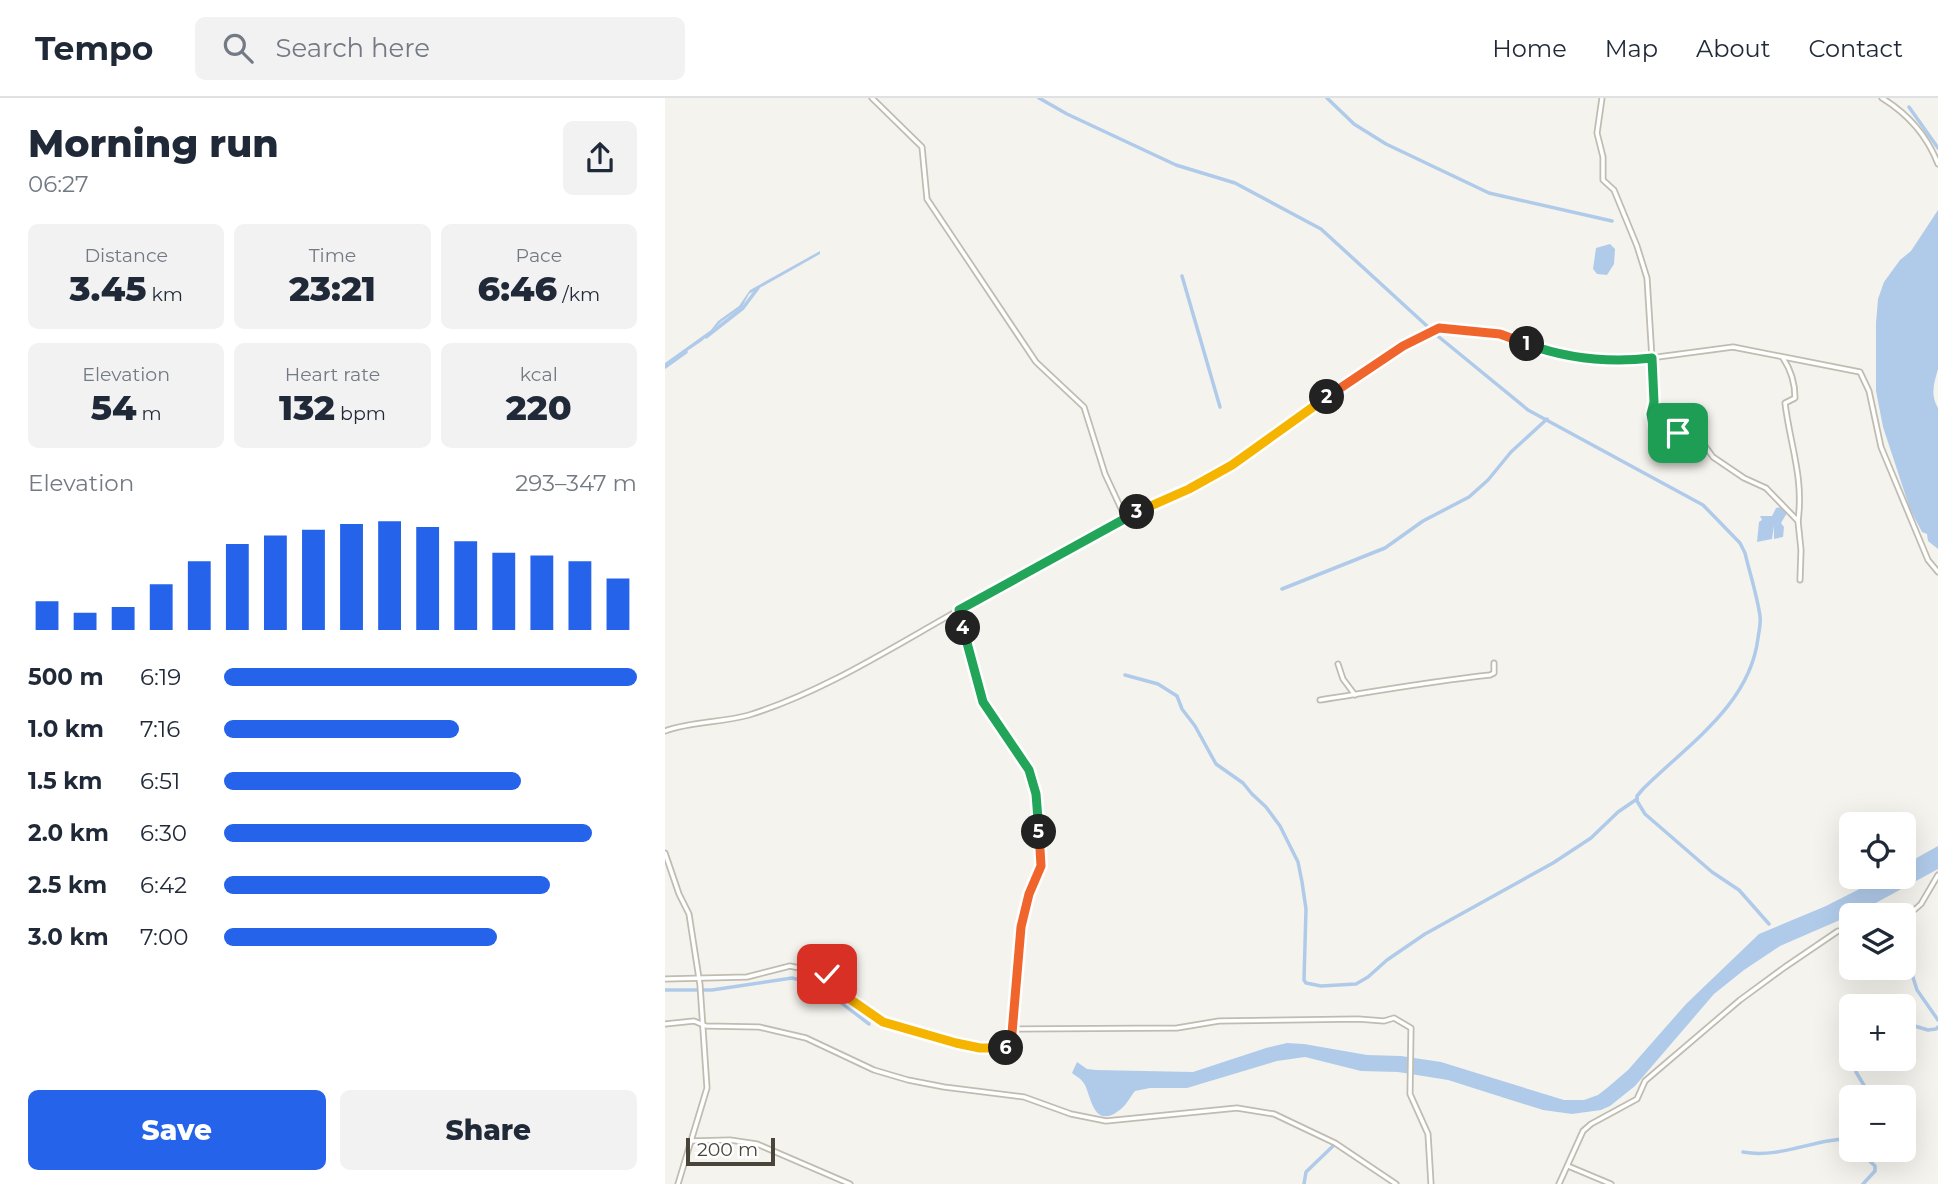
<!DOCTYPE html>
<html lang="en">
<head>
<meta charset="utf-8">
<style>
	body { margin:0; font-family:Montserrat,sans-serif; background:#f2f2f3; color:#1f2937; height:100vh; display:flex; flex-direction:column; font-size:26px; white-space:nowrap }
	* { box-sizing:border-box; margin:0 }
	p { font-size:23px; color:#747a83 }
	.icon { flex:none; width:38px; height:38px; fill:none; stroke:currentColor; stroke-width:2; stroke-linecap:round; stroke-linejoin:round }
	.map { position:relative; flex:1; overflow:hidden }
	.panel { display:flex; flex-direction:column; background:#fff; width:665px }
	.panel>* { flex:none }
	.fabs { position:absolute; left:1174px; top:714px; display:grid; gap:14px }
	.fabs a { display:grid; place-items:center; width:77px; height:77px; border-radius:10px; background:#fff; box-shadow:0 7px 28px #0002; font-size:35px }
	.scale { position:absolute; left:21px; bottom:18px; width:89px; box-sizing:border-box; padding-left:7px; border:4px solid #49453b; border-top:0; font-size:19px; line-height:24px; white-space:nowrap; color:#49453b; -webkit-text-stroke:5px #fff; paint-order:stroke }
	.pin { position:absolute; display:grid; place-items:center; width:60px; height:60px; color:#fff; margin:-30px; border-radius:14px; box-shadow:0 4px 10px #0006 }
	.km { position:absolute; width:35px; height:35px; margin:-18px; border-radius:50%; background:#222; color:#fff; font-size:19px; line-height:35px; text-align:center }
	.round { display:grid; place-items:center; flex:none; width:74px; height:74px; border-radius:10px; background:#f2f2f3 }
	.overview { display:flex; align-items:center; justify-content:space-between; height:119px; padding:0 28px }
	h1 { font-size:38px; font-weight:800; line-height:52px }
	.figures { display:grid; grid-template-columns:repeat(3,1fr); gap:10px; height:119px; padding:7px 28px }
	.figures div { display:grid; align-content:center; border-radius:10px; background:#f2f2f3; text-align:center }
	.figures b { font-size:35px; font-weight:800 }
	.figures small { font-size:19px; font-weight:400 }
	.figures p { font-size:19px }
	.chart { height:196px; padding:14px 28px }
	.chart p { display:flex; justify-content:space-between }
	.chart svg { width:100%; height:126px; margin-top:7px; stroke:#2563eb; stroke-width:6 }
	.action { display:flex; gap:14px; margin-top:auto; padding:14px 28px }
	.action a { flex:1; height:80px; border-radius:10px; background:#2563eb; color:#fff; font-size:28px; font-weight:800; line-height:80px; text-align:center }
	.action a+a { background:#f2f2f3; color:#1f2937 }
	ul { padding:0 28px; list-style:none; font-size:23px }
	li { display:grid; grid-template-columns:112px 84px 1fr; align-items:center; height:52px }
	li i { height:18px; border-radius:9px; background:#2563eb }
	header { display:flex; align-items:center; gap:42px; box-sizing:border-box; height:98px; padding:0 35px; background:#fff; border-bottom:2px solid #e0e1e3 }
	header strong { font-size:33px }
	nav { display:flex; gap:38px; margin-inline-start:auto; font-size:24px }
	.search { width:490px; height:63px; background:#f2f2f3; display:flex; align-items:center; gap:18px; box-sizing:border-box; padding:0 24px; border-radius:10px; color:#747a83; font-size:26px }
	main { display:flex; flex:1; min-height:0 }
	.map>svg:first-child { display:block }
	.water { fill:#b0cbea }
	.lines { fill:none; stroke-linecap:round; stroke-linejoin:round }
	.canal { stroke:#b0cbea; stroke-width:3.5 }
	.street-casing { stroke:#c0bcb0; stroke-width:7 }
	.street { stroke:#fff; stroke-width:3.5 }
	.split-1-casing { stroke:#fff; stroke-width:14 }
	.split-2-casing { stroke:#fff; stroke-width:14 }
	.split-3-casing { stroke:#fff; stroke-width:14 }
	.split-4-casing { stroke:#fff; stroke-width:14 }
	.split-5-casing { stroke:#fff; stroke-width:14 }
	.split-6-casing { stroke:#fff; stroke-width:14 }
	.split-7-casing { stroke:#fff; stroke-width:14 }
	.split-1 { stroke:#22a559; stroke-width:9 }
	.split-2 { stroke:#f0652b; stroke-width:9 }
	.split-3 { stroke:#f5b400; stroke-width:9 }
	.split-4 { stroke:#22a559; stroke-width:9 }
	.split-5 { stroke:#22a559; stroke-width:9 }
	.split-6 { stroke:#f0652b; stroke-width:9 }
	.split-7 { stroke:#f5b400; stroke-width:9 }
</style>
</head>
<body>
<header>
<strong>Tempo</strong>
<div class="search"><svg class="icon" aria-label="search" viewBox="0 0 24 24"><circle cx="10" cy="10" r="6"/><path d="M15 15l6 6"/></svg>Search here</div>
<nav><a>Home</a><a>Map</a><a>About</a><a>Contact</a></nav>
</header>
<main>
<section class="panel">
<div class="overview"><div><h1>Morning run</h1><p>06:27</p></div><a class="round"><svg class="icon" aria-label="share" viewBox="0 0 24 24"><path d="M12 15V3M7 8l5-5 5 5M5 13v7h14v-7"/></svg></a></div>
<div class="figures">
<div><p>Distance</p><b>3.45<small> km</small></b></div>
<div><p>Time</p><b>23:21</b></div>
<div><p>Pace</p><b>6:46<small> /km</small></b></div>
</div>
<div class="figures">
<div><p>Elevation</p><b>54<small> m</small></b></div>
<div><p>Heart rate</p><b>132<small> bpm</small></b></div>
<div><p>kcal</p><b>220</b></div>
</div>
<div class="chart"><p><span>Elevation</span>293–347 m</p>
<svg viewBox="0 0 160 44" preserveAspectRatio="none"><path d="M5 44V34M15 44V38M25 44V36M35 44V28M45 44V20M55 44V14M65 44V11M75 44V9M85 44V7M95 44V6M105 44V8M115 44V13M125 44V17M135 44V18M145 44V20M155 44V26"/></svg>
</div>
<ul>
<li><b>500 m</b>6:19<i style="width:100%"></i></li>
<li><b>1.0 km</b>7:16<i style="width:57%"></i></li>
<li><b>1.5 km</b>6:51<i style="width:72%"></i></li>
<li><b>2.0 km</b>6:30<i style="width:89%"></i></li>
<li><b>2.5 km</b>6:42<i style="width:79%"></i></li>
<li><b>3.0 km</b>7:00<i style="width:66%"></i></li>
</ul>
<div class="action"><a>Save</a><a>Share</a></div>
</section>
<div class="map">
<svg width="1273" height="1086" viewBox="0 0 1273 1086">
	<rect width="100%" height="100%" fill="#f5f3ed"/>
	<g class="water">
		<path d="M1273,112V271C1269,285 1265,297 1273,310V451L1263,443L1262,436L1257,434L1245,411L1218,329L1211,293V225L1213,201L1219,184L1235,162L1246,153Z"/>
		<polygon points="945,146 950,151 949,166 942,177 932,176 928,171 931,150"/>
		<polygon points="155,153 155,156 84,196 77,209 56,224 37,243 0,268 0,265 46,232 53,223 74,208 85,192"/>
		<polygon points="1116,409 1122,415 1116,425 1119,429 1118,439 1109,441 1109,428 1107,441 1092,444 1094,424 1097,422 1095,418 1107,418 1111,410"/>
		<path d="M1273,748V771L1198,812L1115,848L1079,872L1049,896L970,988L945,1008L936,1012L907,1016L878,1012L783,982L733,974L696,973L640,959L612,963L522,990H485L470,993C465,999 462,1006 456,1011C430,1032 427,1003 420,987C417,981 412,979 407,975L412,964L422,971L431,972L528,974L601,950L622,945L639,946L702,957L736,958L776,964L899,1002H919L933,997L942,990L963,972L1021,906L1094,836L1161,808L1218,779H1239V767Z"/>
	</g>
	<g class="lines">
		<g class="canal">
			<path d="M374,0L402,16L511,67L570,85L656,131L774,239L863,312L1038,407L1075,445L1080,455C1085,476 1092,497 1095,518C1096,525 1094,533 1093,540C1085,607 1022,647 978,691L972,698V703L980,716L1047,774L1074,792L1104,826"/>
			<polyline points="662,0 689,26 721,46 824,95 947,123"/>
			<polyline points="1244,9 1273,50"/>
			<polyline points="517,178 555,309"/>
			<polyline points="41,239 78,210 93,190"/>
			<polyline points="0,269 21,254"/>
			<polyline points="617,491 720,450 758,423 804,399 823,382 846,354 882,321"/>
			<polyline points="460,577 493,586 512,598 517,611 530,628 551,666 578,685 587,696 601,709 615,728 633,764 637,784 641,811 639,882 641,885 656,888 691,886 703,879 722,862 760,836 888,765 926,740 953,714 972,701"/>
			<polyline points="1239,851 1252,892 1273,922"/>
			<polyline points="0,892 47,892 127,880 152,886 204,926"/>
			<polyline points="1239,925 1263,932 1271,931 1273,929"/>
			<polyline points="1191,961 1191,974 1206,999"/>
			<polyline points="1193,1052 1210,1068 1210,1073 1198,1086"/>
			<path d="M1078,1054C1116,1061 1150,1040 1186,1041"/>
			<polyline points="639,1086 641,1074 668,1048"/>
		</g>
		<g class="street-casing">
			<g id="street">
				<polyline points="207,0 257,49 262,101 371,264 419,309 440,376 460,419"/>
				<path d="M937,0L932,35L938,59V82L949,92L972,148L982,180L989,293C989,305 986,315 988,327L1005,331L1040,348L1048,359L1079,380L1101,390L1133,423L1136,452L1135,482"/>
				<path d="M1217,0C1243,16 1262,37 1273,66"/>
				<path d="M1118,260C1126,272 1130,286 1130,300L1120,305C1125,347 1139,379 1133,423"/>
				<polyline points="673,566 678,581 690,597"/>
				<path d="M655,602C712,593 768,583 825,577L829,575V565"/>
				<path d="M0,633C27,623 56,625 84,617C158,594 226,550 294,512"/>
				<polyline points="0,755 14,796 24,816 35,887 42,990 13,1086"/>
				<polyline points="1239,821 1256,806 1273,777"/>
				<polyline points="0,881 82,879 125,868 162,876 182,899 218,924 315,950 340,951 346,947 356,829 364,796 376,768 371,697 364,672 343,644 318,604 294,512 460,420 524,391 567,367 625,324 738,248 774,230 835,236 883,254 930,263 970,262 1068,249 1195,274 1204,293 1216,349 1263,462 1273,474"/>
				<polyline points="0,926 29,923 41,928 94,929 141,940 209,972 243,982 279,989 359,999 406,1016 441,1023 572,1010 609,1016 670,1045 731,1086"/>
				<polyline points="347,931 512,930 554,923 693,921 719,923 729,920 746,930 745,996 763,1036 766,1086"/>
				<polyline points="26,1043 65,1042 92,1046 185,1086"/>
				<polyline points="903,1068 946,1086"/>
				<polyline points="894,1086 918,1033 926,1026 972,1001 980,983 987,977 1075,902 1120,869 1173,833 1186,833"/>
			</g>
		</g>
		<use href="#street" class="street"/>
	</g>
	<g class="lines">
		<g class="split-1-casing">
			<path id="split-1" d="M862,246C903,261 944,265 987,260L989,304L986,316L988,327L1013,335"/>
		</g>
		<g class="split-2-casing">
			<polyline id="split-2" points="662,299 738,248 774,230 835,236 862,246"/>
		</g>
		<g class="split-3-casing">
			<polyline id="split-3" points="472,414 524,391 567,367 662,299"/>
		</g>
		<g class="split-4-casing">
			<polyline id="split-4" points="298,530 294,512 472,414"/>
		</g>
		<g class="split-5-casing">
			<polyline id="split-5" points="298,530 318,604 364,672 371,696 374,734"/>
		</g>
		<g class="split-6-casing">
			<polyline id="split-6" points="341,950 346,947 356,829 364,796 376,768 374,734"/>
		</g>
		<g class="split-7-casing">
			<polyline id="split-7" points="162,876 182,899 218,924 291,945 315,950 341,950"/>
		</g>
		<use href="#split-1" class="split-1"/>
		<use href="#split-2" class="split-2"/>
		<use href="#split-3" class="split-3"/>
		<use href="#split-4" class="split-4"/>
		<use href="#split-5" class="split-5"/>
		<use href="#split-6" class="split-6"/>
		<use href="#split-7" class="split-7"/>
	</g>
</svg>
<div class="fabs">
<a><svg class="icon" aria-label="locate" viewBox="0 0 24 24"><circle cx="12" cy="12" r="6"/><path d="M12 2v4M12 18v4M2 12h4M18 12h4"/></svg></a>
<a><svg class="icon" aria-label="layers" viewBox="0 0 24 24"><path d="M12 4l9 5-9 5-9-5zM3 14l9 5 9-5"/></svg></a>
<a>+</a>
<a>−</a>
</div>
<div class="scale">200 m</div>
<div class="pin" style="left:1013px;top:335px;background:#1e9e55"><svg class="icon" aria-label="arrive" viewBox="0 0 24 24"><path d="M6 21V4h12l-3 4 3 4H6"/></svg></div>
<div class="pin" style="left:162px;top:876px;background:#d93025"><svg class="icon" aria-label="check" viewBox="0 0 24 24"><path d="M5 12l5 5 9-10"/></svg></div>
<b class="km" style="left:862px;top:246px">1</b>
<b class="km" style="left:662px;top:299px">2</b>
<b class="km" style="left:472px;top:414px">3</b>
<b class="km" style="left:298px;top:530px">4</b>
<b class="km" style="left:374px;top:734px">5</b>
<b class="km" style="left:341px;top:950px">6</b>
</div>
</main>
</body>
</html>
